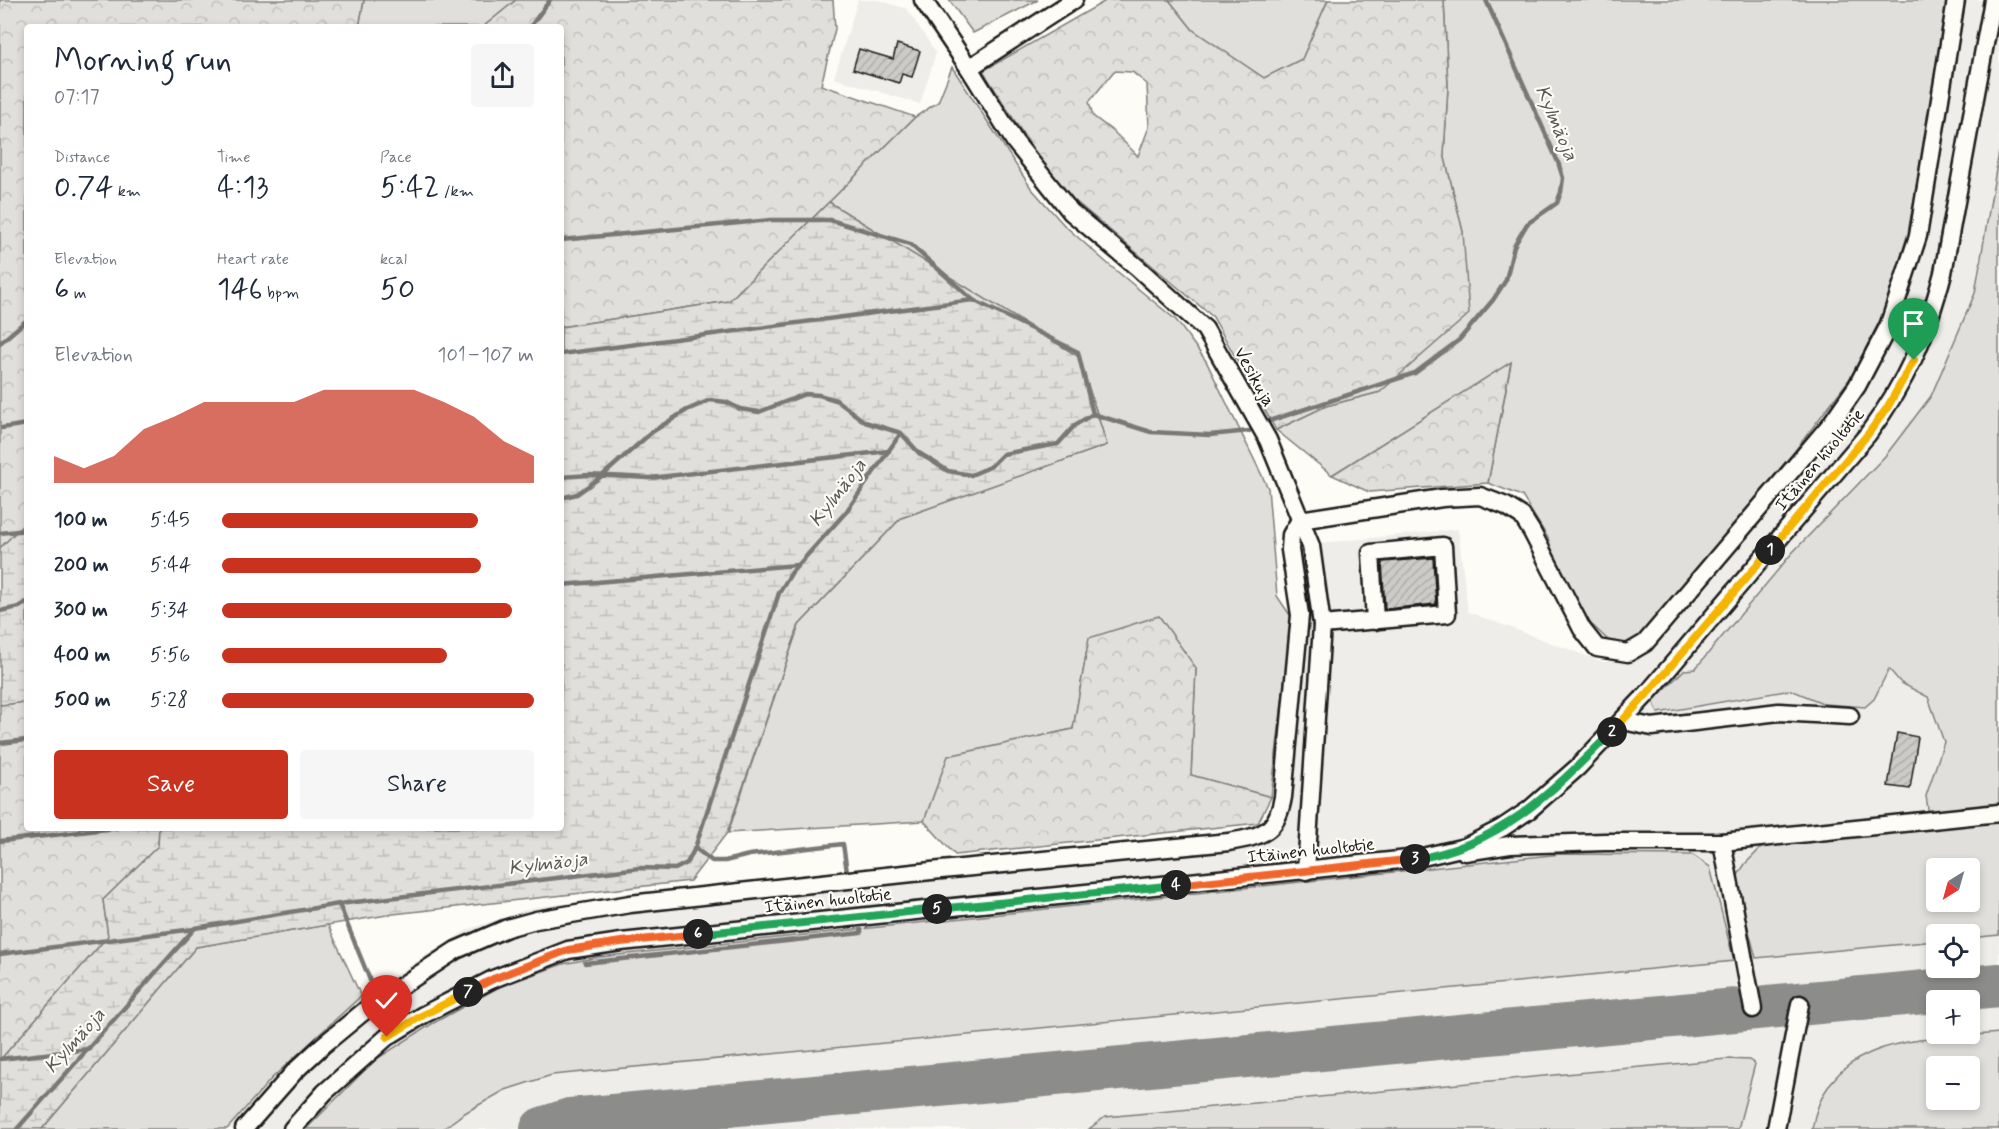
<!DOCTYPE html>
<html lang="en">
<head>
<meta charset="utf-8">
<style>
	body { margin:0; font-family:Mynerve,sans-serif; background:#f6f6f7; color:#1f2937; height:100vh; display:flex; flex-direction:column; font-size:22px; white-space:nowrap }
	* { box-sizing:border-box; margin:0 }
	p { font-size:20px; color:#747a83 }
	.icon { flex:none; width:33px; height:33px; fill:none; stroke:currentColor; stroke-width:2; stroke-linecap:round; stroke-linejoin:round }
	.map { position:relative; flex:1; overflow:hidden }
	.panel { position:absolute; left:24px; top:24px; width:540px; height:807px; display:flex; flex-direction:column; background:#fff; border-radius:6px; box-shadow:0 3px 9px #0003 }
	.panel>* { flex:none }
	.needle { width:39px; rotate:217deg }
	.fabs { position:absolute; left:1926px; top:858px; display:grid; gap:12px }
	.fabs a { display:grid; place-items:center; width:54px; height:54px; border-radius:6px; background:#fff; box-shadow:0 3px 9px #0003; font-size:30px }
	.pin { position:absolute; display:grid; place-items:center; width:51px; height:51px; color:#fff; margin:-62px -26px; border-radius:50% 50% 50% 0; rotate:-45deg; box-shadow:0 0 6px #0007 }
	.pin .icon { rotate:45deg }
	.km { position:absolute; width:30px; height:30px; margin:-15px; border-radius:50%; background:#222; color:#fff; font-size:16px; line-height:30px; text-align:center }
	.round { display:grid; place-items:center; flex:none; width:63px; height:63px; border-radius:6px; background:#f6f6f7 }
	.head { display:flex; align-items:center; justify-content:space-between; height:102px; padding:0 30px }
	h1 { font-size:33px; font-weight:600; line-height:45px }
	.stats { display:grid; grid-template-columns:repeat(3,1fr); gap:9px; height:102px; padding:6px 30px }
	.stats div { display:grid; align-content:center }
	.stats b { font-size:30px; font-weight:600 }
	.stats small { font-size:16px; font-weight:400 }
	.stats p { font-size:16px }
	.chart { height:168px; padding:12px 30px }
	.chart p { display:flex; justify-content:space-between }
	.chart svg { width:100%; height:108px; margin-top:6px; fill:#c8321e; opacity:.7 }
	.action { display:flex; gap:12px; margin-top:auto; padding:12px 30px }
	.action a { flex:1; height:69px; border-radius:6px; background:#c8321e; color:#fff; font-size:24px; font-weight:600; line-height:69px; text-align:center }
	.action a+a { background:#f6f6f7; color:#1f2937 }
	ul { padding:0 30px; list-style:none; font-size:20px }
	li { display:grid; grid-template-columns:96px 72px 1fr; align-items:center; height:45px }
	li i { height:15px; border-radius:8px; background:#c8321e }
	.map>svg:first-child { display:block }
	.built { fill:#eeede9; fill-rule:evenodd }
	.grass { fill:#e0dfdb; stroke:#7e7e7c; stroke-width:1.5; fill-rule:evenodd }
	.forest { fill:url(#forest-crowns); stroke:#7e7e7c; stroke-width:1.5; fill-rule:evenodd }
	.wetland { fill:url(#wetland-marsh); stroke:#7e7e7c; stroke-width:1.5 }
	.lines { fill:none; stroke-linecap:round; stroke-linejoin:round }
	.stream { stroke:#797876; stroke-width:4.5 }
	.taxiway { stroke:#8c8c8a; stroke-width:44 }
	.building { fill:url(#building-hatch); stroke:#1c1c1c; stroke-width:1.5 }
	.minor-casing { stroke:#1c1c1c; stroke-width:21 }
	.minor { stroke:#fdfcf7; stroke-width:16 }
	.split-1-casing { stroke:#fff; stroke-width:12 }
	.split-2-casing { stroke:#fff; stroke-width:12 }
	.split-3-casing { stroke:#fff; stroke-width:12 }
	.split-4-casing { stroke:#fff; stroke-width:12 }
	.split-5-casing { stroke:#fff; stroke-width:12 }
	.split-6-casing { stroke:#fff; stroke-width:12 }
	.split-7-casing { stroke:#fff; stroke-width:12 }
	.split-8-casing { stroke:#fff; stroke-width:12 }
	.split-1 { stroke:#f5b400; stroke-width:8 }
	.split-2 { stroke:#f5b400; stroke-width:8 }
	.split-3 { stroke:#22a559; stroke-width:8 }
	.split-4 { stroke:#f0652b; stroke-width:8 }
	.split-5 { stroke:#22a559; stroke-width:8 }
	.split-6 { stroke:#22a559; stroke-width:8 }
	.split-7 { stroke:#f0652b; stroke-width:8 }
	.split-8 { stroke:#f5b400; stroke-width:8 }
	.labels { text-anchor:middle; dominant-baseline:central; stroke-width:4.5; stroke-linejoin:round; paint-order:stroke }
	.street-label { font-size:18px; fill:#1c1c1c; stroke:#fdfcf7 }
	.water-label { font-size:20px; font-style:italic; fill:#5a5a58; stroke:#fdfcf7 }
</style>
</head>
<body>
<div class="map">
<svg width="1999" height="1129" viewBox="0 0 1999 1129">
	<defs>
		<pattern id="forest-crowns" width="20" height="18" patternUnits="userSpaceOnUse" patternTransform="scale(1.5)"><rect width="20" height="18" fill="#e0dfdb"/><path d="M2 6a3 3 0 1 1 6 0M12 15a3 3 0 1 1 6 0" fill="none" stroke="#c0bfbb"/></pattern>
		<pattern id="wetland-marsh" width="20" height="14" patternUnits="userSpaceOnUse" patternTransform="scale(1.5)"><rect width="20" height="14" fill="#e0dfdb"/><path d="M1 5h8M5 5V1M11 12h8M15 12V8" fill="none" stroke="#c0bfbb"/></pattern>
		<pattern id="building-hatch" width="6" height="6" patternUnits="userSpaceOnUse" patternTransform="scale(1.5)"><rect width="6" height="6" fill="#cccbc8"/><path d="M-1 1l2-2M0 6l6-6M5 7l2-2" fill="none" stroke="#afaeab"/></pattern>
	</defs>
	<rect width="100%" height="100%" fill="#fdfcf7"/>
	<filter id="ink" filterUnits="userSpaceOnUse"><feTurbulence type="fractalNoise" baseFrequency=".0167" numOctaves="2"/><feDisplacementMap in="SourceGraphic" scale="12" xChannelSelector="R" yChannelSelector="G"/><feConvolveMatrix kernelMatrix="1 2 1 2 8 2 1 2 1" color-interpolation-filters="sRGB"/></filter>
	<g filter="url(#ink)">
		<g class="built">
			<polygon points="858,0 879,0 907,9 936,53 920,104 834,78"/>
			<path d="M1949,0H1999V1129H227L272,1078L361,996L469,929L535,907L632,896L1273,832L1295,696L1293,546L1458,529L1468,612L1603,662L1619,661L1627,657L1836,405L1855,378L1882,324L1898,277L1912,219ZM1936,868H1970V902H1936ZM1936,934H1970V968H1936ZM1936,1000H1970V1034H1936ZM1936,1066H1970V1100H1936Z"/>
		</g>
		<g class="grass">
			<polygon points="364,0 516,0 483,27 359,27"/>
			<polygon points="949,0 1038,0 973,33"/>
			<polygon points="1169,0 1328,0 1302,59 1264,78 1193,30"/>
			<polygon points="1444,0 1949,0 1908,233 1886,308 1851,377 1794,452 1640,636 1622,645 1608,640 1589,622 1564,585 1548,538 1522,496 1488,483 1511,363 1332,475 1276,430 1326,406 1380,392 1463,232 1444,154 1448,87"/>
			<polygon points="952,67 1031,188 1064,225 1107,263 1176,320 1206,361 1268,488 1277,596 1292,618 1271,797 1191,775 1196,668 1089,638 1073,729 948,757 924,821 728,833 799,625 901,518 1107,445 1079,357 829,202 915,117 938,102"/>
			<polygon points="1999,152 1999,806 1929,815 1926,796 1944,742 1928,697 1901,683 1889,669 1874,699 1865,707 1825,704 1791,690 1658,713 1653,701 1684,670 1695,669 1793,552 1886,455 1931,396 1975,293"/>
			<path d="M1999,822V935L1970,938V934H1936V941L1756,958L1740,898L1738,875L1745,864L1761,848L1811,841ZM1936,868H1970V902H1936Z"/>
			<polygon points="1561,854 1693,855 1710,867 1734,961 552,1075 505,1090 463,1114 443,1129 306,1129 375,1060 430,1025 501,986 563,964 599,957"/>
			<polygon points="328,925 361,996 272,1078 227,1129 42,1129 196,947"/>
			<path d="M1999,1033V1129H1812C1828,1034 1924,1040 1999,1033ZM1936,1066H1970V1100H1936Z"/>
			<polygon points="1727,1059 1749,1060 1755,1064 1738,1129 1089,1129 1105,1117"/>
		</g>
		<g class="forest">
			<polygon points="0,0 364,0 359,27 27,27 27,521 0,548"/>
			<polygon points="516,0 833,0 835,29 821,85 915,117 729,301 561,327 561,27 483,27"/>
			<path d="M1107,0H1169L1193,30L1264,78L1302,59L1328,0H1444L1448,87L1444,154L1463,232L1469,314L1380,392L1326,406L1276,430L1213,317L1055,184L983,71ZM1114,71L1132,72L1147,84L1149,127L1138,156L1114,132L1093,116L1089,102Z"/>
			<polygon points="1511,362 1488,483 1369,492 1332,475"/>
			<polygon points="1159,616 1196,668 1191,775 1271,797 1258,823 955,855 924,821 948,756 1073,729 1089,638"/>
			<polygon points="27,702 27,828 159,828 158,846 103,900 108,936 0,1060 0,705"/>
		</g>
		<g class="wetland">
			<polygon points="829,202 1079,357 1107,445 901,518 799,625 727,833 690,881 393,914 196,947 42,1129 0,1129 0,1060 108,936 103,900 158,846 159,828 561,828 561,327 729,301"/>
			<polygon points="27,521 27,702 0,705 0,548"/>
		</g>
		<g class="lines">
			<g class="stream">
				<polyline points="530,27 550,0"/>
				<polyline points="561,240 771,220 830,220 910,244 973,300"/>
				<polyline points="0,343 27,320"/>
				<polyline points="561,354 973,300 1078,352 1093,414"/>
				<polyline points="1266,422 1415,373 1459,340 1493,300 1506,280 1514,246 1527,224 1557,203 1561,192 1563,178 1558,162 1486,0"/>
				<polyline points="2,428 27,424"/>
				<polyline points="561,477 589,475 650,478 889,451"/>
				<polyline points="561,498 577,494 602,476 652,432 687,410 710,400 726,402 740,409 759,412 805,394 819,395 836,400 865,422 901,433 919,453 948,471 971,475 990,467 1003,454 1058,444 1075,425 1093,414 1151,432 1210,435 1249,431"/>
				<polyline points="0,533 27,530"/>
				<polyline points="561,585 797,565"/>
				<polyline points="0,611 19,607 27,602"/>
				<polyline points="0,743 27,740"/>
				<polyline points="0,841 116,828"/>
				<polyline points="695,848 712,861 725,861 749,855 843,844 847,872"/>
				<polyline points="339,904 376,995"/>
				<polyline points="0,954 194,929"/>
				<polyline points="585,963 861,933 861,930"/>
				<polyline points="0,1059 89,1049"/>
				<polyline points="17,1129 195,928 339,904 640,868 675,869 687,863 695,848 779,593 792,572 846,512 901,433"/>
			</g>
			<polyline class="taxiway" points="542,1129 570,1120 1999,985"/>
		</g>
		<g class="building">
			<polygon points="897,44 920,51 912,77 902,74 899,83 853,69 859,49 893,59"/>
			<polygon points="1433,558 1436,604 1385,609 1382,562"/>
			<polygon points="1897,733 1918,737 1910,789 1888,786"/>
		</g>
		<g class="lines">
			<g class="minor-casing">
				<g id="minor">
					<polyline points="923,0 969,68 1015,142 1071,212 1138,268 1205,329 1268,440 1311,546 1322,625 1306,871"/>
					<polyline points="969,68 1074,0"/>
					<polyline points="1300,520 1442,498 1480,496 1506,506 1522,516 1532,532 1582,629 1597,648 1628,653 1645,643 1830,425 1857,386 1888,327 1918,236 1956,0"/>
					<polyline points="1322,625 1447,614 1443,546 1371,553 1375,621"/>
					<polyline points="1623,721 1652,727 1779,712 1850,716"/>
					<polyline points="1722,842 1753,1009"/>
					<polyline points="1465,852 1510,845 1605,842 1722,842 1999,813"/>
					<path d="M244,1129L295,1071L322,1046L368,1008L456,950L507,928L536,920L630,904L931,871L1229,842C1262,836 1277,833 1283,797L1300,615L1290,550L1291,535L1300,520"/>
					<path d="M292,1129L325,1092L387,1037L423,1015L493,979L568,950L621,942L1418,858L1465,847L1502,828L1529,810L1578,767L1647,694L1868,434C1907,381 1926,337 1943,273L1993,0"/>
					<polyline points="1776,1129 1800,1004"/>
				</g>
			</g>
			<use href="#minor" class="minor"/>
		</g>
	</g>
	<g class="lines" filter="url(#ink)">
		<g class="split-1-casing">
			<polyline id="split-1" points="1770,550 1868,434 1887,408 1914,360"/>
		</g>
		<g class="split-2-casing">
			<polyline id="split-2" points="1612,732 1647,694 1770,550"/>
		</g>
		<g class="split-3-casing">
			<path id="split-3" d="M1415,859C1501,845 1553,791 1612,732"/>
		</g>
		<g class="split-4-casing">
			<polyline id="split-4" points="1176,885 1415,859"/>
		</g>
		<g class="split-5-casing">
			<polyline id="split-5" points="937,909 1176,885"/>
		</g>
		<g class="split-6-casing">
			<polyline id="split-6" points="698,934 937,909"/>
		</g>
		<g class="split-7-casing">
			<polyline id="split-7" points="468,992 493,979 568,950 621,942 698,934"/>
		</g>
		<g class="split-8-casing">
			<polyline id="split-8" points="387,1037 423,1015 468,992"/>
		</g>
		<use href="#split-1" class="split-1"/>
		<use href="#split-2" class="split-2"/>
		<use href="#split-3" class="split-3"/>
		<use href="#split-4" class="split-4"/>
		<use href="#split-5" class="split-5"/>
		<use href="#split-6" class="split-6"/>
		<use href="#split-7" class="split-7"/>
		<use href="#split-8" class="split-8"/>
	</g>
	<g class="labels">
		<g class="street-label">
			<text transform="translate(1254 377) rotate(61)">Vesikuja</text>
			<text transform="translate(1820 460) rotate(-50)">Itäinen huoltotie</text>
			<text transform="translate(1311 851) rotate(-6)">Itäinen huoltotie</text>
			<text transform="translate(828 901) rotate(-6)">Itäinen huoltotie</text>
		</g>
		<g class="water-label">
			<text transform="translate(1556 123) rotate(67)">Kylmäoja</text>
			<text transform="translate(838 493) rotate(-52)">Kylmäoja</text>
			<text transform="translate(548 864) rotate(-7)">Kylmäoja</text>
			<text transform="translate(75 1041) rotate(-48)">Kylmäoja</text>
		</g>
	</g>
</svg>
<div class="fabs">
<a><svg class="needle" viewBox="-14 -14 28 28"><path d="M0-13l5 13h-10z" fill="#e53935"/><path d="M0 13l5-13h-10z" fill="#747a83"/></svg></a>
<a><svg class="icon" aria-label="locate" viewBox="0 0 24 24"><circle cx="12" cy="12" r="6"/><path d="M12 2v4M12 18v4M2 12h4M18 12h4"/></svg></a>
<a>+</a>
<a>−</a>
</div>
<div class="pin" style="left:1914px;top:360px;background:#1e9e55"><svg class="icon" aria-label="arrive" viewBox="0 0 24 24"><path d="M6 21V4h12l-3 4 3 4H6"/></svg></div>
<div class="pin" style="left:387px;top:1037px;background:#d93025"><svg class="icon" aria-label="check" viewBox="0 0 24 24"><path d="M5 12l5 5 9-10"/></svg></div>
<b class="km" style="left:1770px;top:550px">1</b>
<b class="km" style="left:1612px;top:732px">2</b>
<b class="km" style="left:1415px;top:859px">3</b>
<b class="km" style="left:1176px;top:885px">4</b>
<b class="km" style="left:937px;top:909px">5</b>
<b class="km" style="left:698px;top:934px">6</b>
<b class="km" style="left:468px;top:992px">7</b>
<section class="panel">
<div class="head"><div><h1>Morning run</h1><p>07:17</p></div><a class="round"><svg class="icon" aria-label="share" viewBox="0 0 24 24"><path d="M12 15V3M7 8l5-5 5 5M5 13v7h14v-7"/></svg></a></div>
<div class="stats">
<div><p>Distance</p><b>0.74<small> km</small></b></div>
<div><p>Time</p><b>4:13</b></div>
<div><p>Pace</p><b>5:42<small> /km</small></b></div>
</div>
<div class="stats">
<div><p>Elevation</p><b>6<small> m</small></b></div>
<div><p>Heart rate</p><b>146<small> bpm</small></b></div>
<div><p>kcal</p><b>50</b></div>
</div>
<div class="chart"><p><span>Elevation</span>101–107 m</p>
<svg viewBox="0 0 160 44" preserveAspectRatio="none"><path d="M0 44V33L10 38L20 33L30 22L40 17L50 11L60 11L70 11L80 11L90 6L100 6L110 6L120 6L130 11L140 17L150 27L160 33V44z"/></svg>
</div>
<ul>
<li><b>100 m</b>5:45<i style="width:82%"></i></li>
<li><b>200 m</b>5:44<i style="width:83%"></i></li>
<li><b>300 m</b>5:34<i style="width:93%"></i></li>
<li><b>400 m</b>5:56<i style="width:72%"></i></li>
<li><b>500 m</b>5:28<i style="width:100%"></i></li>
</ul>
<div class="action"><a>Save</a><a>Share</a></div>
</section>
</div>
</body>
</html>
